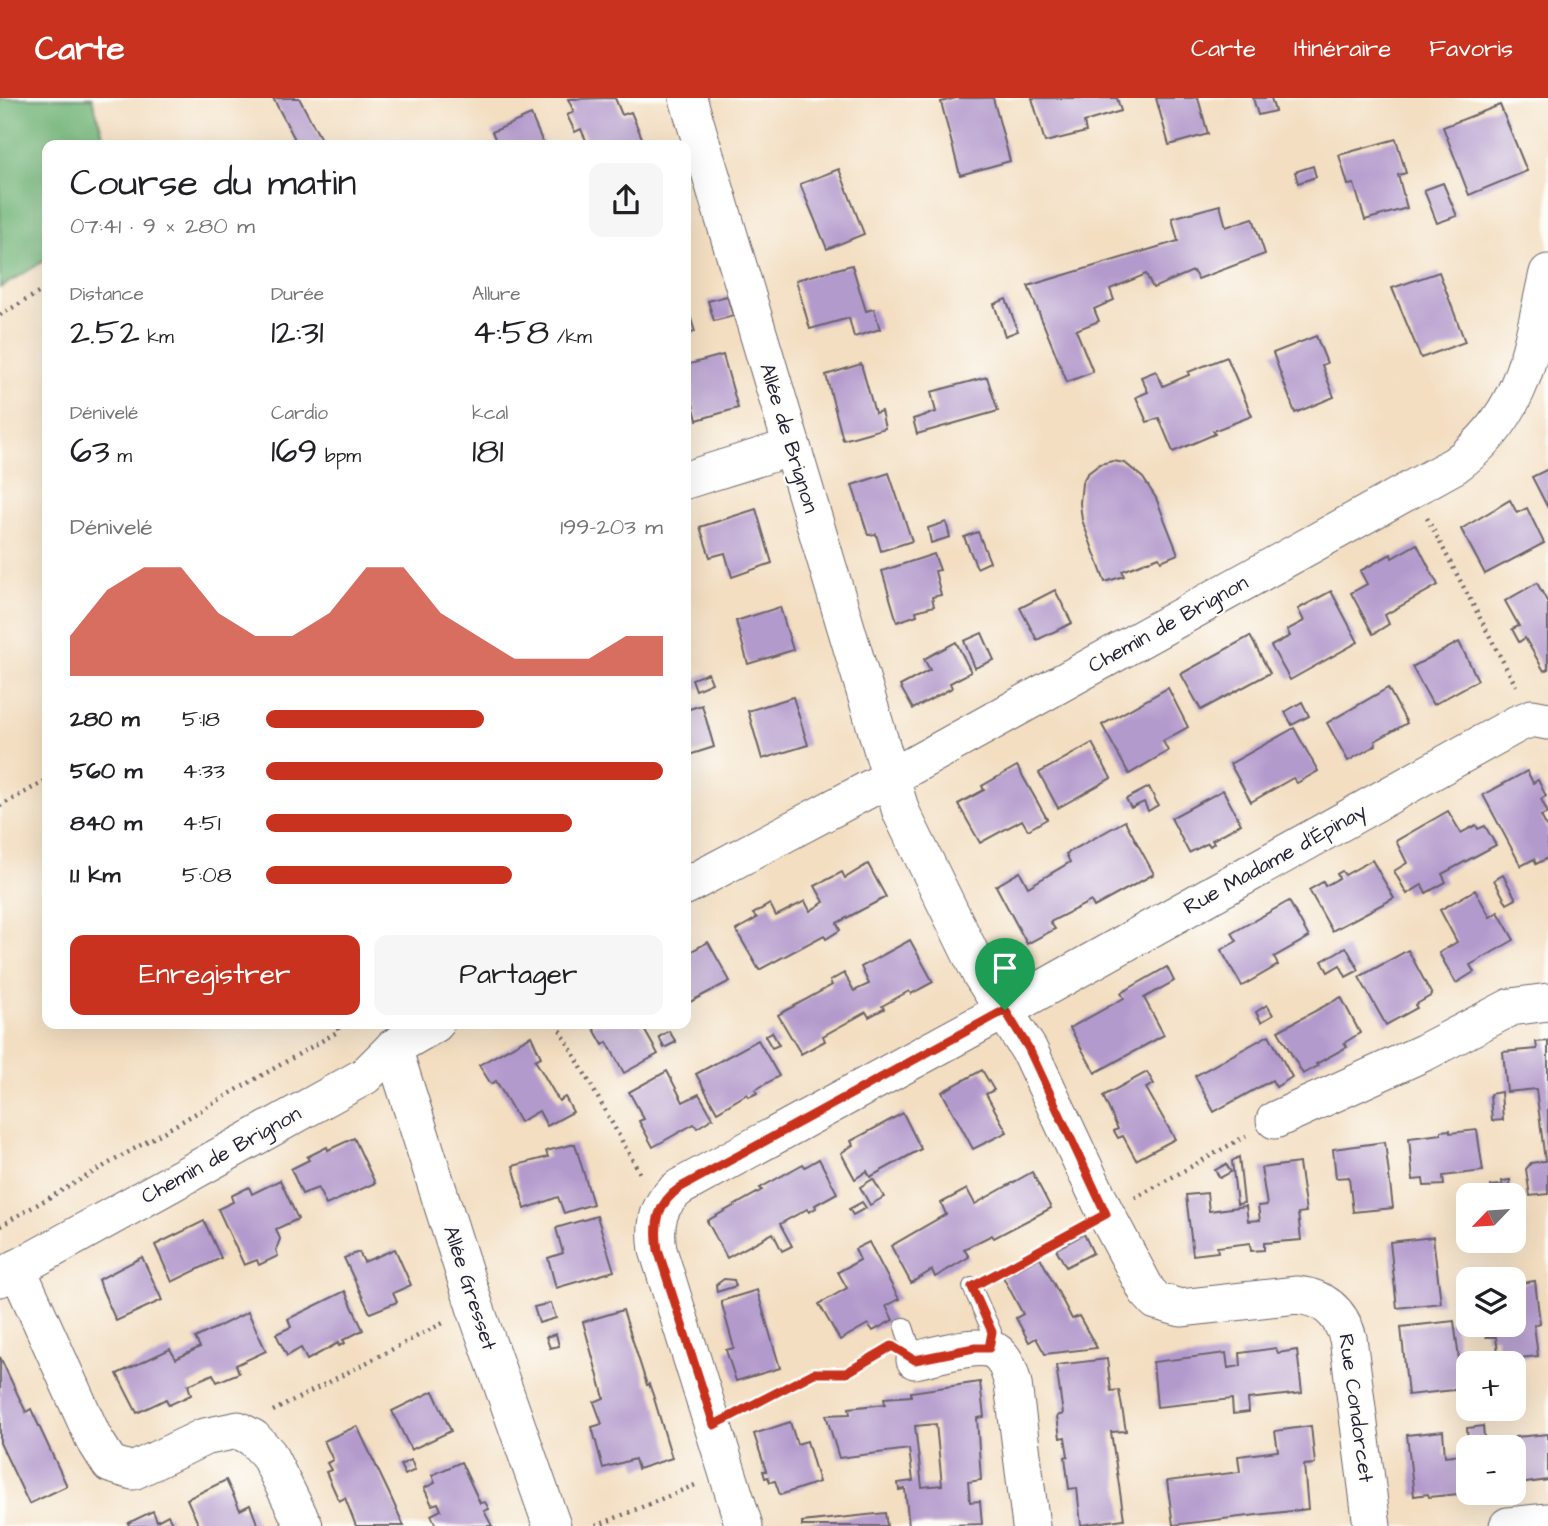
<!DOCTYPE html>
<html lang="fr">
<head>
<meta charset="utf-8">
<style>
	body { margin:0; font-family:"Architects Daughter",sans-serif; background:#f6f6f6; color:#202124; height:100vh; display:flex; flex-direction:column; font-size:26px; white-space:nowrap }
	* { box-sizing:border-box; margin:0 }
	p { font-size:23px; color:#757577 }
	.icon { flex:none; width:38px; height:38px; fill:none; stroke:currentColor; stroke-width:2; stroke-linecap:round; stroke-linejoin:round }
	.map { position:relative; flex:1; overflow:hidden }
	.sheet { position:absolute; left:42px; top:42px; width:649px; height:889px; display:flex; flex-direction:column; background:#fff; border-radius:14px; box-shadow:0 7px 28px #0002 }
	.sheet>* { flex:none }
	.needle { width:46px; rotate:245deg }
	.tools { position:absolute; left:1456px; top:1085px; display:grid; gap:14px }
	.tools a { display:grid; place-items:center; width:70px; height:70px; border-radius:14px; background:#fff; box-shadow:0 7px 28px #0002; font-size:35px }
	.pin { position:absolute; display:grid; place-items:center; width:60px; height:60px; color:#fff; margin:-72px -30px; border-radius:50% 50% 50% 0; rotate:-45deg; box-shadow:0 0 7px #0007 }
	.pin .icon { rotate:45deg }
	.round { display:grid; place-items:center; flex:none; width:74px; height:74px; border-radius:14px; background:#f6f6f6 }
	.headline { display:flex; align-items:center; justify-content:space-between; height:119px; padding:0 28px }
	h1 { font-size:38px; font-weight:600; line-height:52px }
	.metrics { display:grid; grid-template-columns:repeat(3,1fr); gap:10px; height:119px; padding:7px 28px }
	.metrics div { display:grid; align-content:center }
	.metrics b { font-size:35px; font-weight:600 }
	.metrics small { font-size:19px; font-weight:400 }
	.metrics p { font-size:19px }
	.chart { height:196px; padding:14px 28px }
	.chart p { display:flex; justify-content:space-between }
	.chart svg { width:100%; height:126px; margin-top:7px; fill:#c8321e; opacity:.7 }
	.button { display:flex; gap:14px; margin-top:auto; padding:14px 28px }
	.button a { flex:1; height:80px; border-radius:14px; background:#c8321e; color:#fff; font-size:28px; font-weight:600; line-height:80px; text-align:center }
	.button a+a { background:#f6f6f6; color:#202124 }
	ul { padding:0 28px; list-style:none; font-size:23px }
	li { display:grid; grid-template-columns:112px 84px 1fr; align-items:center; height:52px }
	li i { height:18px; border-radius:9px; background:#c8321e }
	header { display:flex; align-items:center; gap:42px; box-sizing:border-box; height:98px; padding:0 35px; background:#c8321e; color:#fff }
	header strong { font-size:33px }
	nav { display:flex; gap:38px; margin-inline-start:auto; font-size:24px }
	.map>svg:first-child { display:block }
	.forest { fill:#74b67a; stroke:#4b6c5a; stroke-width:2 }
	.building { fill:#b39acc; fill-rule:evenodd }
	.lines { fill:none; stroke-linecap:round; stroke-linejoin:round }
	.lane-casing { stroke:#6b646a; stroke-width:20 }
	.street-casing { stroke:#6b646a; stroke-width:39 }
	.path { stroke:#6b646a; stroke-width:4.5; stroke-dasharray:2 5; stroke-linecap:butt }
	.lane { stroke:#fff; stroke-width:18 }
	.street { stroke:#fff; stroke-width:37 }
	.route-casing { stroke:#fff; stroke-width:14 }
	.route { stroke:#c8321e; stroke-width:9 }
	.labels { text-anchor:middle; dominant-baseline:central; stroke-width:5; stroke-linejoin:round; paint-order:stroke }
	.street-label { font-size:21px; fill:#22223b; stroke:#fdfcf7 }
</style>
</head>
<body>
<header>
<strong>Carte</strong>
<nav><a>Carte</a><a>Itinéraire</a><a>Favoris</a></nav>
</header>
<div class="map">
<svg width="1548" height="1428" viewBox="0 0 1548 1428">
	<rect width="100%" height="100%" fill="#fdfcf7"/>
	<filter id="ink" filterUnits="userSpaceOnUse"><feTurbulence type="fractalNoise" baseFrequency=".0143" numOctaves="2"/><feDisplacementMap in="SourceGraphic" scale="14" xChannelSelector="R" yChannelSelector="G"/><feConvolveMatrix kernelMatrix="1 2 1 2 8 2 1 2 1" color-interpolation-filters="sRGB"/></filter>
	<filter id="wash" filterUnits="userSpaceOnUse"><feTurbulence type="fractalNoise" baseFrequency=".00686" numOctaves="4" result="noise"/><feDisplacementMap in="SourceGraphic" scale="28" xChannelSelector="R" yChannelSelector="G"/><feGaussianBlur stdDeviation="1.57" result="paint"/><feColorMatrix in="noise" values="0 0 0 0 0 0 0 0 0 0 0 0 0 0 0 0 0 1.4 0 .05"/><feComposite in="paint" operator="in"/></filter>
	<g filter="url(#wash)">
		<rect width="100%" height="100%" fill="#f3dec1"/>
		<polygon class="forest" points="0,0 92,0 106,47 47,47 47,161 0,190"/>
		<g id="blocks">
			<g class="building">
				<polygon points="273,0 299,0 324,47 298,47"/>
				<polygon points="615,0 622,17 631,14 645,47 588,47 581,31 575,34 567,17 574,14 568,1"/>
				<polygon points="956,0 993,0 1010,63 960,77 941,4"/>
				<polygon points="1032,0 1117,0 1121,13 1084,24 1086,34 1045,44"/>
				<polygon points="1156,0 1198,0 1208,36 1169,47"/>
				<polygon points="1253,0 1271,0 1275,13 1258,17"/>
				<polygon points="1500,7 1527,73 1469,97 1443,29"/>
				<polygon points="531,17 544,47 498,47 492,34"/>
				<polygon points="1396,41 1406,75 1398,77 1407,110 1365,122 1354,86 1348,87 1339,57"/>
				<polygon points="1313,68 1316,79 1298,85 1295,74"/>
				<polygon points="839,71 864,136 827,151 800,86"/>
				<polygon points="1443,85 1457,118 1437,125 1424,92"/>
				<polygon points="1220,107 1226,129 1253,120 1265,156 1198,181 1193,173 1153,190 1146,176 1110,191 1114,202 1094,211 1099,223 1076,232 1093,274 1067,284 1028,188 1178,143 1172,120"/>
				<polygon points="852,167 866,213 874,211 880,231 854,239 849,220 810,231 796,182"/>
				<polygon points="1439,174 1465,244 1421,260 1392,190"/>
				<polygon points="727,198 733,218 714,223 708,203"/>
				<polygon points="1006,201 1018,233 1005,238 994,206"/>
				<polygon points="686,204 695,234 686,236"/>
				<polygon points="1316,238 1327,265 1322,267 1334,299 1295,315 1273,255"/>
				<polygon points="723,257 738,310 697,322 686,280 686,267"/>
				<polygon points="1227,259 1252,318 1213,333 1215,336 1173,354 1159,320 1147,324 1136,299 1148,294 1141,279 1156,273 1163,288 1189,277 1188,274"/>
				<polygon points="861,266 875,315 881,313 885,330 843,342 826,277"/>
				<polygon points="987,279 998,313 917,336 913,321 936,314 931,294"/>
				<polygon points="1113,363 1125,365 1143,380 1156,400 1178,456 1161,463 1159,459 1122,473 1124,478 1105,484 1082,422 1080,405 1082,385 1087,376 1100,366"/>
				<polygon points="1548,371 1548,410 1532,379"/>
				<polygon points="889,375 912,443 881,453 876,436 868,437 852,387"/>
				<polygon points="1510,402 1517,415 1527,410 1544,445 1485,476 1461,431"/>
				<polygon points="756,411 772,465 732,479 725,455 710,459 700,429"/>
				<polygon points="946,424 950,439 931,445 928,430"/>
				<polygon points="978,434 990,464 977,470 964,439"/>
				<polygon points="1417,446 1438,487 1385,517 1389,526 1373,536 1351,495 1367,486 1360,473 1391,456 1392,460"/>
				<polygon points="934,456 940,472 935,473 941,497 932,499 934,508 916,513 917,517 897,524 882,473"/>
				<polygon points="1537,485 1548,505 1548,571 1544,573 1525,540 1519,544 1512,531 1519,528 1505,503"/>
				<polygon points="1055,492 1072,525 1037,542 1020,510"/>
				<polygon points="1331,493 1358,544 1290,582 1271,548 1290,538 1287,532 1304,523 1298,511"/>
				<polygon points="780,509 793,552 748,566 736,523"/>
				<polygon points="982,535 994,562 975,570 964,543"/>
				<polygon points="1250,538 1270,575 1201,612 1181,576"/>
				<polygon points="956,544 971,574 950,585 952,590 913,611 900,588 930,572 924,561"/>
				<polygon points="1459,544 1478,582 1433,607 1412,569"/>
				<polygon points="708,575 712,585 696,592 692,581"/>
				<polygon points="1168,590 1188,629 1163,643 1168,653 1129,676 1102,627"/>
				<polygon points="1388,590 1407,625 1375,643 1376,647 1348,663 1327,625"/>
				<polygon points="793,599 808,647 762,661 748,613"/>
				<polygon points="1302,604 1309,618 1292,627 1285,614"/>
				<polygon points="702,607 714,649 686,658 686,612"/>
				<polygon points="1294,630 1318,673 1297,685 1293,680 1251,704 1230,666"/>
				<polygon points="1092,645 1111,680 1058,710 1039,675"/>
				<polygon points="1017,668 1047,721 1028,732 1022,722 980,745 958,706 984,692 982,688"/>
				<polygon points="1527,673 1533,685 1538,682 1546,698 1541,701 1548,715 1541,718 1548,731 1548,760 1536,766 1534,761 1521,768 1483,697"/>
				<polygon points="1149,689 1158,707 1148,713 1144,704 1131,710 1126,701"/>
				<polygon points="1223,692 1241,726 1212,742 1214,745 1210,748 1208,745 1189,755 1171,720"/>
				<polygon points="1448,713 1461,735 1476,727 1478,731 1485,728 1496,747 1442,776 1446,784 1426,795 1422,787 1407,796 1394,773 1407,765 1396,743"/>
				<polygon points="1125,723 1154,776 1094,809 1091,803 1050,824 1055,831 1027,846 996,788 1020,774 1028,789 1070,764 1066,756"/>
				<polygon points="1372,762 1394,800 1332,833 1309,792 1323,784 1325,788 1339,780 1337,776 1342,773 1345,777"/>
				<polygon points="868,766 886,799 837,825 840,832 826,841 824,837 759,872 736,832 757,820 753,816 770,806 776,818 805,803 810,813 824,804 815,788 842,774 845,780"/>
				<polygon points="1503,777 1516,801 1507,806 1494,782"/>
				<polygon points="1475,792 1490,819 1498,814 1514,842 1470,867 1474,874 1456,885 1439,855 1457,844 1440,812"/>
				<polygon points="1289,803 1309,839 1274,859 1278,867 1242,888 1221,852 1237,843 1232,835"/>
				<polygon points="910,842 933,884 911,896 909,893 882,908 884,911 869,919 866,914 823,938 825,943 801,956 778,917 832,887 830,883 844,875 854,893 869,886 861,869"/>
				<polygon points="708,844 730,883 686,906 686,856"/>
				<polygon points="1346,849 1359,872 1346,879 1340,867 1328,874 1322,863"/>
				<polygon points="1408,852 1432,897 1415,907 1417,910 1386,927 1359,879"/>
				<polygon points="1167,869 1174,883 1144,900 1164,937 1095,975 1070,930 1124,900 1121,895"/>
				<polygon points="1341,899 1360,935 1344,945 1347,949 1316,966 1318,968 1303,976 1278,933"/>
				<polygon points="1267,907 1273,917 1261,924 1256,914"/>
				<polygon points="591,926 641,926 658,956 624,975 607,944 603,947"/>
				<polygon points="669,933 676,944 664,950 659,939"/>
				<polygon points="772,934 779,947 772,950 765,938"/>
				<polygon points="1269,937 1292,979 1276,989 1272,982 1214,1014 1195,978"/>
				<polygon points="531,938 541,959 535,962 559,1003 565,999 573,1014 547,1028 539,1013 520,1024 496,983 491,986 479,967"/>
				<polygon points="758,942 779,978 755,992 757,995 749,999 747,996 717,1014 696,976"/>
				<polygon points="1548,943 1548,1096 1530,1098 1526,1071 1531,1065 1545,1063 1536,991 1507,994 1503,954 1537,951 1536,944"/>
				<polygon points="982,972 994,992 986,996 1007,1034 973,1051 942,994"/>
				<polygon points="667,973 683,1004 699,996 713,1020 697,1030 694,1026 653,1049 639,1023 644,1021 629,994"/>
				<polygon points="1147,974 1154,986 1146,990 1175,1041 1136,1062 1123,1038 1118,1040 1114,1033 1118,1031 1103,998"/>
				<polygon points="1501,994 1503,1022 1492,1023 1490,996"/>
				<polygon points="903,1015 921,1051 870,1079 867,1073 855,1081 841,1055 853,1047 851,1043"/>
				<polygon points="1450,1032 1450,1035 1477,1032 1483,1073 1443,1078 1444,1087 1424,1088 1423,1081 1413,1082 1409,1040 1441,1036 1441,1033"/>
				<polygon points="354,1040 375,1085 326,1107 318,1090 302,1096 291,1071 309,1062 307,1059 327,1049 328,1052"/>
				<polygon points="1385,1044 1393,1110 1353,1114 1349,1079 1336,1080 1333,1051"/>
				<polygon points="575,1046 593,1106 564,1115 558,1099 525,1111 513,1068 548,1059 546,1053"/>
				<polygon points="1239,1059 1244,1105 1237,1106 1232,1063"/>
				<polygon points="819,1061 837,1095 815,1107 816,1110 809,1114 807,1111 780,1126 792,1148 782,1153 773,1135 727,1160 707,1123 762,1092 760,1090 803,1066 805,1069"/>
				<polygon points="1299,1065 1306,1114 1298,1115 1301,1142 1264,1145 1264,1152 1251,1153 1250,1145 1217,1149 1218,1154 1193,1157 1186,1097 1207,1095 1209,1113 1246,1108 1248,1123 1260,1122 1258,1108 1267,1107 1261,1070"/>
				<polygon points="1226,1066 1231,1074 1220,1080 1215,1072"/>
				<polygon points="1032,1074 1051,1110 994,1140 992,1137 964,1151 969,1159 935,1179 932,1172 911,1185 891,1148 946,1116 941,1105 967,1091 975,1106"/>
				<polygon points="873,1081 884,1099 870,1107 860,1089"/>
				<polygon points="280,1082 298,1121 276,1131 280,1141 276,1152 278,1158 259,1167 257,1162 244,1167 218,1111 233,1104 231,1098 249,1089 252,1096"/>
				<polygon points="1510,1082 1510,1093 1503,1094 1502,1083"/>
				<polygon points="1500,1087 1502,1097 1492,1097 1491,1088"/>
				<polygon points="862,1104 866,1110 853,1117 849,1111"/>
				<polygon points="597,1118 614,1173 556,1190 548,1160 563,1155 556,1130"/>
				<polygon points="204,1123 221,1160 172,1184 155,1147"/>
				<polygon points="1084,1136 1093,1155 1066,1169 1056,1151"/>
				<polygon points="1433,1139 1441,1205 1397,1210 1390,1144"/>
				<polygon points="869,1144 899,1201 886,1208 893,1222 873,1233 868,1226 840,1242 819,1206 847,1190 838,1174 860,1162 855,1151"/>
				<polygon points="395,1151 411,1187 393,1195 397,1204 370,1215 344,1160 359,1154 364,1164"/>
				<polygon points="142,1159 162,1202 116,1223 98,1182"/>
				<polygon points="1040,1159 1072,1221 1079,1218 1097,1250 1045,1256 1036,1240 1029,1244 1016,1220 1023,1216 1003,1179"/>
				<polygon points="724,1181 734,1182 736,1188 717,1194 716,1187"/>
				<polygon points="1535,1183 1540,1225 1534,1227 1538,1258 1499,1262 1496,1239 1486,1239 1485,1227 1514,1227 1514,1186"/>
				<polygon points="757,1192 780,1270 736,1283 726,1252 734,1250 721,1203"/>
				<polygon points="345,1193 363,1232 343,1242 345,1245 339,1248 338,1245 307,1262 301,1250 287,1258 276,1236 291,1229 288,1221"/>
				<polygon points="551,1205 556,1220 539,1225 534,1209"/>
				<polygon points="623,1212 647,1287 649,1286 653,1297 672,1360 638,1371 635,1361 603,1370 592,1329 602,1326 594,1304 604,1300 583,1224"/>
				<polygon points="248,1214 266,1253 236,1267 239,1275 217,1284 213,1276 188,1287 191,1297 169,1307 166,1301 137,1315 117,1276 170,1251 176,1261 200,1249 195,1240"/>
				<polygon points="1454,1223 1463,1291 1408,1297 1401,1229"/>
				<polygon points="556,1236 559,1248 550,1250 546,1239"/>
				<polygon points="1276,1250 1278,1255 1297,1252 1302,1295 1248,1301 1249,1314 1233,1316 1232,1301 1157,1309 1153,1264 1226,1255 1228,1270 1241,1268 1240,1255"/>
				<polygon points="0,1259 26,1314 31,1311 67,1388 29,1406 0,1345"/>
				<polygon points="1491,1259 1492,1265 1480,1265 1479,1260"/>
				<polygon points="1107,1261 1111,1293 1119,1292 1126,1333 1111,1334 1124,1421 1081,1427 1077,1390 1069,1391 1065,1359 1068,1358 1065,1339 1060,1340 1057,1318 1063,1316 1056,1267"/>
				<path d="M980,1284L984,1319L977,1320L981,1382L968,1384L970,1404L980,1403L982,1426L909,1428L905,1391L899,1392L898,1385L913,1383L909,1351L839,1360L826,1317L850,1316L849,1310L885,1306L884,1300L911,1298V1294ZM936,1326L942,1387L922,1389L915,1328Z"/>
				<polygon points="433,1293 451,1333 411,1352 392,1313"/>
				<polygon points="790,1324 797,1346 807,1343 819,1384 780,1397 775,1383 770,1384 768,1379 765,1380 763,1373 766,1373 754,1336"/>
				<polygon points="357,1328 389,1395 404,1428 356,1428 345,1400 339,1403 326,1374 331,1372 327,1365 333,1362 324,1343"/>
				<polygon points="1311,1328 1315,1366 1304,1367 1308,1411 1173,1427 1167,1383 1240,1374 1238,1358 1278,1353 1275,1333"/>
				<polygon points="1483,1328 1485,1349 1468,1349 1468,1395 1429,1399 1428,1396 1414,1398 1407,1337 1443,1333 1445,1358 1462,1356 1462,1349 1468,1343 1467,1330"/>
				<polygon points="1548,1336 1548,1382 1518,1386 1515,1339"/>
				<polygon points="411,1362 415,1372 405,1377 400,1367"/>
				<polygon points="461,1364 480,1405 485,1404 489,1411 484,1413 492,1428 436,1428 431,1417 441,1412 438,1405 432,1407 424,1390 435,1385 432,1377"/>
				<polygon points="226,1382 240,1412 250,1407 258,1428 199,1428 187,1401"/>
				<polygon points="153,1413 157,1423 168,1417 174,1428 129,1428 128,1425"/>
				<polygon points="885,1415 887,1428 802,1428 802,1424"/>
			</g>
		</g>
	</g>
	<g filter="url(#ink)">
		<use href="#blocks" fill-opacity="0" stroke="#6b646a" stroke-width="2"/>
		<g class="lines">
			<g class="lane-casing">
				<g id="lane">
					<polyline points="972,1189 992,1234 989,1250"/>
					<polyline points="904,1229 915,1262"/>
				</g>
			</g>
			<g class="street-casing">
				<g id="street">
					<path d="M688,0L901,714L980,875L1029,952L1106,1116L1147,1193L1156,1203L1181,1210L1297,1197C1324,1200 1340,1213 1348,1240L1372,1428"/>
					<polyline points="686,382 792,349"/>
					<path d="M686,788L890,680L1455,367C1525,316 1530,253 1548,175"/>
					<polyline points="393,950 475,1209 552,1428"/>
					<polyline points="1275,1022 1425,954 1511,909 1548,904"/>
					<polyline points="17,1170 93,1339 110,1366 133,1373 204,1339 238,1332 253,1340 268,1356 304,1428"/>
					<polyline points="0,1180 365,978 393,950 435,926"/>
					<path d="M915,1262C935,1258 982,1242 998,1255C1007,1263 1010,1275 1013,1286L1031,1428"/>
					<path d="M744,1428L658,1152C654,1125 658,1105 680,1089L1005,912L1517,626L1532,620L1548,623"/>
					<polyline points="1508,1428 1548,1424"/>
				</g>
			</g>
			<g class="path">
				<polyline points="0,217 47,190"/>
				<polyline points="1427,420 1516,588"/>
				<polyline points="0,708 47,682"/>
				<polyline points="557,926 642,1079"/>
				<polyline points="1135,1100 1246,1038"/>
				<polyline points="0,1128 339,933 336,926"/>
				<polyline points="994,1177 1075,1133"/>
				<polyline points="743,1312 814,1275 846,1275 881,1255"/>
				<polyline points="273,1313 445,1224"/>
				<polyline points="596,1428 695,1387"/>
			</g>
			<use href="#lane" class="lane"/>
			<use href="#street" class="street"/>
		</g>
	</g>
	<g class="lines" filter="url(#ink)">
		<g class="route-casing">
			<path id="route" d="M1005,912L1029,951L1106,1116L972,1189L992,1234L989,1250H974L915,1262L892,1248L846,1275H814L714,1327L658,1152C654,1125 657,1105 681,1089Z"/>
		</g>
		<use href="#route" class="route"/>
	</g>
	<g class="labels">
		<g class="street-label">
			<text transform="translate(789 340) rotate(73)">Allée de Brignon</text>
			<text transform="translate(1168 526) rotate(-29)">Chemin de Brignon</text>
			<text transform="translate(1275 761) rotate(-29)">Rue Madame d'Épinay</text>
			<text transform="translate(221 1057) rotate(-29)">Chemin de Brignon</text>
			<text transform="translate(470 1190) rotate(72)">Allée Gresset</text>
			<text transform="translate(1356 1310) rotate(82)">Rue Condorcet</text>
		</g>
	</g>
</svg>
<div class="tools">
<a><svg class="needle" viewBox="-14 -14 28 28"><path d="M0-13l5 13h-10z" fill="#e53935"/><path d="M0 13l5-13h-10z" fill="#757577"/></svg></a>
<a><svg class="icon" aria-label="layers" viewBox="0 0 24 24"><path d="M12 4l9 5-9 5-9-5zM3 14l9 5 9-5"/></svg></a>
<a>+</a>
<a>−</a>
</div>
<div class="pin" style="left:1005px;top:912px;background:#1e9e55"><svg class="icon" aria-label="arrive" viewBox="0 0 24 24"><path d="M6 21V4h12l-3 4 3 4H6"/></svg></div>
<section class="sheet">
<div class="headline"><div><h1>Course du matin</h1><p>07:41 · 9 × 280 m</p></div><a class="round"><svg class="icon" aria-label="share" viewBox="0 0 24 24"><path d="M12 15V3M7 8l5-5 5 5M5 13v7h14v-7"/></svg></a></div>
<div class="metrics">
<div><p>Distance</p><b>2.52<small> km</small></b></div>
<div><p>Durée</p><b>12:31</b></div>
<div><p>Allure</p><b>4:58<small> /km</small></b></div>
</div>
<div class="metrics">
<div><p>Dénivelé</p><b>63<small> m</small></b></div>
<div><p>Cardio</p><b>169<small> bpm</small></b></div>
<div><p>kcal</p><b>181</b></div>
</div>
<div class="chart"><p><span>Dénivelé</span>199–203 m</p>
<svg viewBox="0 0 160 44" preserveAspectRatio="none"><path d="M0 44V30L10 14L20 6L30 6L40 22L50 30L60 30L70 22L80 6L90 6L100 22L110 30L120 38L130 38L140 38L150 30L160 30V44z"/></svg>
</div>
<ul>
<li><b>280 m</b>5:18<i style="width:55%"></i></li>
<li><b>560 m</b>4:33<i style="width:100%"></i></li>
<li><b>840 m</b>4:51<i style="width:77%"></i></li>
<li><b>1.1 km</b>5:08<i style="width:62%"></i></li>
</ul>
<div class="button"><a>Enregistrer</a><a>Partager</a></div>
</section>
</div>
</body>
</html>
